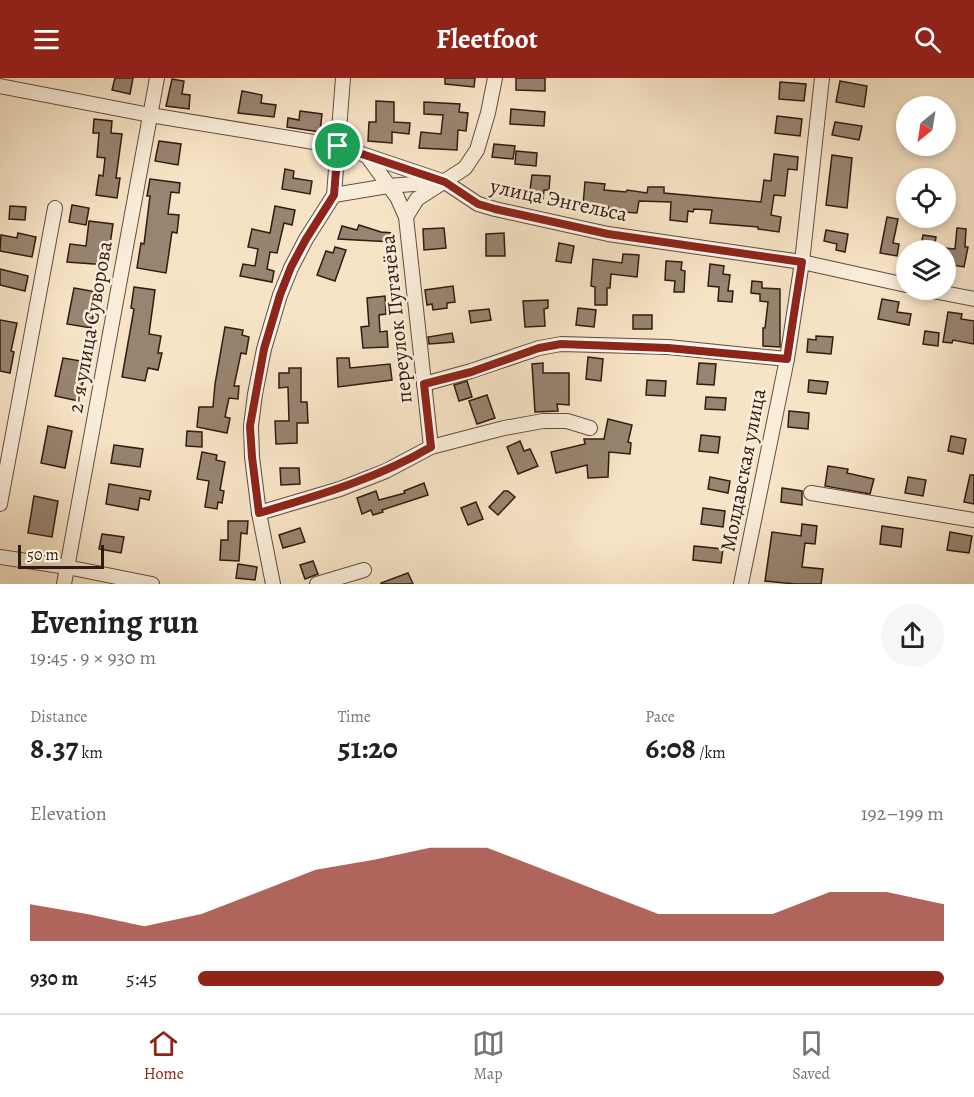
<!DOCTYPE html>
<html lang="en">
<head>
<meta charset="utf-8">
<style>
	body { margin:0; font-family:Alegreya,serif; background:#f6f6f6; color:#222; height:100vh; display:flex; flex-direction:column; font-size:22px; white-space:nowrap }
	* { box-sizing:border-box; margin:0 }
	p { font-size:20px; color:#767676 }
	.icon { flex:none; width:33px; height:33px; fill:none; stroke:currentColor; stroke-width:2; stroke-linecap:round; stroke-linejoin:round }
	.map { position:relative; height:506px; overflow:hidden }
	.details { display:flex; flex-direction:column; background:#fff; flex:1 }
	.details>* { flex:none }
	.needle { width:39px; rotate:210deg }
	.buttons { position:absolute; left:896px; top:18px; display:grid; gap:12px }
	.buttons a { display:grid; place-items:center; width:60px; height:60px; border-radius:50%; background:#fff; box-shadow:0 3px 9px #0003; font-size:30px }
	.scale { position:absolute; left:18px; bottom:15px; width:86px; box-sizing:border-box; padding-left:6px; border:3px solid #311b12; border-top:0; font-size:16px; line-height:21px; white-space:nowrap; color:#311b12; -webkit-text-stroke:4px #faedda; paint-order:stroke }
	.pin { position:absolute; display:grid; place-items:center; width:51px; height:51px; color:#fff; margin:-26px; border:3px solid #fff; border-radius:50%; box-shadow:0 2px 6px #0007 }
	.round { display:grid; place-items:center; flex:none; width:63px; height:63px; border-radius:32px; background:#f6f6f6 }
	.overview { display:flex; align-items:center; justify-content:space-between; height:102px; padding:0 30px }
	h1 { font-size:33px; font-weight:700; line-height:45px }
	.stats { display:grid; grid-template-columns:repeat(3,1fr); gap:9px; height:102px; padding:6px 30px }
	.stats div { display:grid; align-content:center }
	.stats b { font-size:30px; font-weight:700 }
	.stats small { font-size:16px; font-weight:400 }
	.stats p { font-size:16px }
	.chart { height:168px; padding:12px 30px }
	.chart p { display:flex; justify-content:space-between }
	.chart svg { width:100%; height:108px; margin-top:6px; fill:#8f2418; opacity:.7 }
	ul { padding:0 30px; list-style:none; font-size:20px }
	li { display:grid; grid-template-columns:96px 72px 1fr; align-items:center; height:45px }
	li i { height:15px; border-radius:8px; background:#8f2418 }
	header { display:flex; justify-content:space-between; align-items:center; height:78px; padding:0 30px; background:#8f2418; color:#fff; font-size:27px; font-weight:700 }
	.tab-bar { display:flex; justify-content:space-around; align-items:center; height:84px; border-top:2px solid #e0e0e0; background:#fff; font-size:16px; color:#767676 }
	.tab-bar a { display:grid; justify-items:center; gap:3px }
	.tab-bar .current { color:#8f2418 }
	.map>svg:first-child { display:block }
	.building { fill:#988470; stroke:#311b12; stroke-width:1.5 }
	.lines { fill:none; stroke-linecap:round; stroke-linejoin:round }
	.minor-casing { stroke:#624d3f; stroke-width:16 }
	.minor { stroke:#faedda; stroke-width:14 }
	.route-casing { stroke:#fff; stroke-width:12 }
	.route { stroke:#8f2418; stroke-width:8 }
	.labels { text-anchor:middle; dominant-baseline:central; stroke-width:5; stroke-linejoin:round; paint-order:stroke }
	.street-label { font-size:21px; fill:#311b12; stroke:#faedda }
</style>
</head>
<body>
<header><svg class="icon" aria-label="menu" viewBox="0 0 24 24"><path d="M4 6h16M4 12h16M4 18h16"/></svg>Fleetfoot<svg class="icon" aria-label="search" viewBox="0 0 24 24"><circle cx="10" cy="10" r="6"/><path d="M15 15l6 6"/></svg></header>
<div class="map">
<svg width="974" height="506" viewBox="0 0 974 506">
	<rect width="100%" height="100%" fill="#f7e4c6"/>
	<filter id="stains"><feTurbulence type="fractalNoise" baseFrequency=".00333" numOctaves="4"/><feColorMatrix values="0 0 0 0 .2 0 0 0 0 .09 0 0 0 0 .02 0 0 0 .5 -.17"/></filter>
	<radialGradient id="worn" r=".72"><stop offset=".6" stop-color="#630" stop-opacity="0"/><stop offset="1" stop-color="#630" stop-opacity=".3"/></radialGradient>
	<g class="building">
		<polygon points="115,0 133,0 130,16 112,12"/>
		<polygon points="445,0 475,0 474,9 445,6"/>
		<polygon points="516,0 545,0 545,13 516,12"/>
		<polygon points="172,1 184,3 182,16 190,17 189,31 166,28"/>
		<polygon points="840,3 867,8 864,29 836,24"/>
		<polygon points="780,4 806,6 804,23 779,21"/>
		<polygon points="242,13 262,17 261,25 276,27 274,39 238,35"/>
		<polygon points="376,23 394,24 394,44 410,45 409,56 392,54 392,65 368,63 369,44 376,44"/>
		<polygon points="424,24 460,26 459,34 468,35 466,53 458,52 457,72 419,70 421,54 441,56 443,37 424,36"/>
		<polygon points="511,31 545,34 544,48 510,46"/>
		<polygon points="300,33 322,36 320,54 287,49 288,40 299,42"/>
		<polygon points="777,38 802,41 800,58 775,55"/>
		<polygon points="94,41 112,43 111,55 122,56 116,100 120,100 117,120 96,117 99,97 103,98 105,80 97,79 99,55 93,55"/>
		<polygon points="835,44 862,48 859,62 832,57"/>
		<polygon points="159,63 181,66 178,87 155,83"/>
		<polygon points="494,66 515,68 513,81 492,79"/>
		<polygon points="516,73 537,75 536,88 515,86"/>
		<polygon points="774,76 798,79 797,92 788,91 785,118 774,117 771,137 781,139 779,154 758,151 758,149 710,145 712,132 694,131 693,134 688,133 687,144 670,142 671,124 639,123 637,135 608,133 608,129 583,127 585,104 605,106 604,112 626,114 627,112 647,115 648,109 664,109 664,115 761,124 764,102 771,103"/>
		<polygon points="832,77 852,80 847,130 826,127"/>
		<polygon points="285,91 294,93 293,100 312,103 310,116 282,111"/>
		<polygon points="532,97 550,98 549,112 544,112 543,121 529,119"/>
		<polygon points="150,101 180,105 179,115 171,114 168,136 179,137 177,155 172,154 166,195 137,190 141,165 144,166 150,118 147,118"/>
		<polygon points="72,127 89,130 86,147 69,144"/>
		<polygon points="10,128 26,129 25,142 9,141"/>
		<polygon points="275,128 295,132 292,147 284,145 277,175 270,174 267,191 274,193 272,204 240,198 243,186 255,188 258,171 248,169 252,151 270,155"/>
		<polygon points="887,139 898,141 893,165 899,166 897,178 880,175"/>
		<polygon points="89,143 113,146 107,187 67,184 70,166 86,168"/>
		<polygon points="359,147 381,154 393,155 393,164 338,161 342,148 357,152"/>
		<polygon points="444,150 446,170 424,172 423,151"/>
		<polygon points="957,150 966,151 965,169 968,169 964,189 952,187 953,181 945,180 945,170 955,171"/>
		<polygon points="826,152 848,156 845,174 836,172 837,166 824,163"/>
		<polygon points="18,155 36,159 32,179 0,173 1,157 17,160"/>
		<polygon points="504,155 505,178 486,178 486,156"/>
		<polygon points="923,157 936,159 934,172 920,172"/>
		<polygon points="559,165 574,168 571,185 556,183"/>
		<polygon points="335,169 346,172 335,203 317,197 326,173 333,175"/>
		<polygon points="623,176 639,177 637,199 611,196 610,210 607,210 607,227 595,227 595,209 591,208 593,181 622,185"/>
		<polygon points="666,183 682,184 681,192 685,193 684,214 674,214 675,203 665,202"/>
		<polygon points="710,186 724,188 723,196 730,197 728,213 733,213 732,224 718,223 719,209 708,208"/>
		<polygon points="0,191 28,198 25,213 0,207"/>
		<polygon points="752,203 762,204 762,210 780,211 780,269 763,268 763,250 765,250 768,224 760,223 760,216 751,215"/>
		<polygon points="453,208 455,224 447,225 447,230 433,232 432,226 427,227 425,212"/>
		<polygon points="134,209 155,212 149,256 161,258 158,275 162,275 158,292 148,290 145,303 122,299 134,231 131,230"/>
		<polygon points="74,210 97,214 91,250 67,246"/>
		<polygon points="385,218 386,236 379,237 380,254 387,253 388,269 363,270 361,249 369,248 367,220"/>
		<polygon points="882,221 899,224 897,234 911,236 909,247 878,241"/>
		<polygon points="548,222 548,230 544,231 545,248 525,249 523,223"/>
		<polygon points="578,230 596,232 594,249 576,247"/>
		<polygon points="489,231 491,242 471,245 469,233"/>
		<polygon points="948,234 962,236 961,241 974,243 974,266 953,262 952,265 943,264"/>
		<rect x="633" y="237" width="19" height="14"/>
		<polygon points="0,242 17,245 11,273 14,274 10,295 0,293"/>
		<polygon points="225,249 243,252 242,257 249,259 246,276 241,275 234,308 239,308 238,321 229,320 225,339 230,340 227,355 197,349 199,329 213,329 215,306"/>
		<polygon points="925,253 939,255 938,268 923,266"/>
		<polygon points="452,255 454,264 429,266 428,259"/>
		<polygon points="816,258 833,259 831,276 807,274 808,261 816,262"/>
		<polygon points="588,279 603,281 601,303 586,301"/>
		<polygon points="63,280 87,284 79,323 55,318"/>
		<polygon points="337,280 349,280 350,290 390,286 392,302 338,309"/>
		<polygon points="543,285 543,295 569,295 569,327 557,326 558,333 535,334 532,286"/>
		<polygon points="699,285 716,286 714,307 697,306"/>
		<polygon points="289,290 301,290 301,324 307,324 308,345 297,345 297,365 276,366 275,343 289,343 288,309 279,310 279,295 289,295"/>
		<polygon points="647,302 666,303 665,318 646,317"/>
		<polygon points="809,302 828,304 826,316 808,314"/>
		<polygon points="467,303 472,319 459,323 454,307"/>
		<polygon points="487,317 495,340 477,346 469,323"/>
		<polygon points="706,319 726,320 725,332 705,331"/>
		<polygon points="789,333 809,335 808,351 788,349"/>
		<polygon points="608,341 632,347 628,364 631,365 630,376 609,374 608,399 588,400 587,387 556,395 551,374 585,366 584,361 604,361"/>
		<polygon points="48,348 72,353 65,390 41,385"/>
		<polygon points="187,353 202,354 202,369 186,368"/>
		<polygon points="701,357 720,359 718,375 699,373"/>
		<polygon points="951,358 966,361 963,376 948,373"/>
		<polygon points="520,363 524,373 530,371 538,388 518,396 507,369"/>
		<polygon points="114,367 143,371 140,389 111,385"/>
		<polygon points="202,374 217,377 216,382 225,384 220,412 224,413 222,425 218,424 217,431 205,429 209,403 197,401"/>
		<polygon points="828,388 848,391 847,395 874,401 870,416 825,408"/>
		<polygon points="280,390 299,390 300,406 281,407"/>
		<polygon points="970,397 974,397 974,426 964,424"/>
		<polygon points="710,399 730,403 728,415 708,411"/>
		<polygon points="908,399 926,402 923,418 905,415"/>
		<polygon points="424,405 428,417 382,432 383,434 373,437 371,432 362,436 357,420 376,413 379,422 405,415 404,413"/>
		<polygon points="109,406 151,413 149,422 140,420 138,432 106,426"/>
		<polygon points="782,410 802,413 802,427 781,424"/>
		<polygon points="504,413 508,413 515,419 498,437 489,429"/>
		<polygon points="34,418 58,423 52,459 28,455"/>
		<polygon points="476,424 483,441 468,447 461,430"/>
		<polygon points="703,430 725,433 723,449 701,446"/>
		<polygon points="228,443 248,443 247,456 241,455 239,483 220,482 221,462 228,462"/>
		<polygon points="802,446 817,448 815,466 805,465 802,489 823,491 821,506 795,506 765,503 772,454 801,458"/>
		<polygon points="882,448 903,451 901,469 880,466"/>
		<polygon points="300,450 305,464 283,470 279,457"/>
		<polygon points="950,454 972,458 969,475 947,472"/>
		<polygon points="102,456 124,459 121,475 99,471"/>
		<polygon points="694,468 723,471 721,485 693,482"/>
		<polygon points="313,483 318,496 305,501 300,487"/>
		<polygon points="238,486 257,489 255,502 236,500"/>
		<polygon points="408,495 413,506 381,506 381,505"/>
	</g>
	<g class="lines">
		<g class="minor-casing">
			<g id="minor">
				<polyline points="0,8 150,37 338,68 445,104 478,126 495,131 608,156 802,184 906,207"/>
				<polyline points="367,78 397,119 406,139"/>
				<polyline points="334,117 388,108 439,104"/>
				<polyline points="928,212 974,221"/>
				<polyline points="424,306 471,293 539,270 561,266 668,269 787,281"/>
				<polyline points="431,369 406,139 417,121 465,90 477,72 488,35 495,0"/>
				<polyline points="811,415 974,442"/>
				<polyline points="0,426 55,130"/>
				<polyline points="259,435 340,411 386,393 431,369 504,350 543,343 567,343 590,350"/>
				<polyline points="0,479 67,489 152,506"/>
				<polyline points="64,506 157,0"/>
				<polyline points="273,506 259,435 252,379 251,348 255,316 264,271 280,217 291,190 306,161 334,117 343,0"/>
				<polyline points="317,506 364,492"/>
				<polyline points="741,506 787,281 802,184 822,0"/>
			</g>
		</g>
		<use href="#minor" class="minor"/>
	</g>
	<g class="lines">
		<g class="route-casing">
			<path id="route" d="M338,68L445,104L478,126L495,131L608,156L802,184L787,281L668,270L561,266L539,270L471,294L424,306L431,369C376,401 320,417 259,435L252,379L250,348L264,271L280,217L291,189L306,161L334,117Z"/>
		</g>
		<use href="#route" class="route"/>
	</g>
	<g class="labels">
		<g class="street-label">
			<text transform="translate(559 122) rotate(12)">улица Энгельса</text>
			<text transform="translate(396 241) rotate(-96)">переулок Пугачёва</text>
			<text transform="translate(90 249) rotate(-80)">2-я улица Суворова</text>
			<text transform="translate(743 392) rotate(-79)">Молдавская улица</text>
		</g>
	</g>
	<rect width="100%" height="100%" filter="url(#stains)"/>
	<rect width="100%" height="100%" fill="url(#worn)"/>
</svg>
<div class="buttons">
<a><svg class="needle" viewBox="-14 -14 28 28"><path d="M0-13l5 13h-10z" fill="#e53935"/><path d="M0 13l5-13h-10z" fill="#767676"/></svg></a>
<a><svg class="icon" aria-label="locate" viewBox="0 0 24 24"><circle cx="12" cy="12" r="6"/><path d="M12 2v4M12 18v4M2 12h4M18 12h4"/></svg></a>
<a><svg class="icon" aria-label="layers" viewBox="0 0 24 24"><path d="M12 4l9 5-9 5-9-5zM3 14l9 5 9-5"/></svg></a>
</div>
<div class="scale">50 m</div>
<div class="pin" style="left:338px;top:68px;background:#1e9e55"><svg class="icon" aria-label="arrive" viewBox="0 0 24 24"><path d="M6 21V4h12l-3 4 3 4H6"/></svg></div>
</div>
<section class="details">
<div class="overview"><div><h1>Evening run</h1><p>19:45 · 9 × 930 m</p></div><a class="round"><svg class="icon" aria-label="share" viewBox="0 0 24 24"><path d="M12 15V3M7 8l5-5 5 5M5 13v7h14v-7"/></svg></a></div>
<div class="stats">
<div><p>Distance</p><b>8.37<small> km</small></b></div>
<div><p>Time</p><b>51:20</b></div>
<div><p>Pace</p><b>6:08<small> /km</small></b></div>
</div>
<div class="chart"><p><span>Elevation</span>192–199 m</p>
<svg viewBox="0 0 160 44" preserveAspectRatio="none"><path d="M0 44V29L10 33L20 38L30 33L40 24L50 15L60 11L70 6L80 6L90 15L100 24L110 33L120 33L130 33L140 24L150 24L160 29V44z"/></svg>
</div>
<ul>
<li><b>930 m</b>5:45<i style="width:100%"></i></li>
</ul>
</section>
<nav class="tab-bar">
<a class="current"><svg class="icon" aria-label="home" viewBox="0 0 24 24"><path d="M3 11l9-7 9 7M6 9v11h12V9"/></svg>Home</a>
<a><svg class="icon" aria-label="map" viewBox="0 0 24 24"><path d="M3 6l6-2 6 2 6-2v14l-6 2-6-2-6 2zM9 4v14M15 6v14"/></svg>Map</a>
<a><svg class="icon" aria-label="saved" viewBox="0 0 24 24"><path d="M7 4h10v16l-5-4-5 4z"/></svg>Saved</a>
</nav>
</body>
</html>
